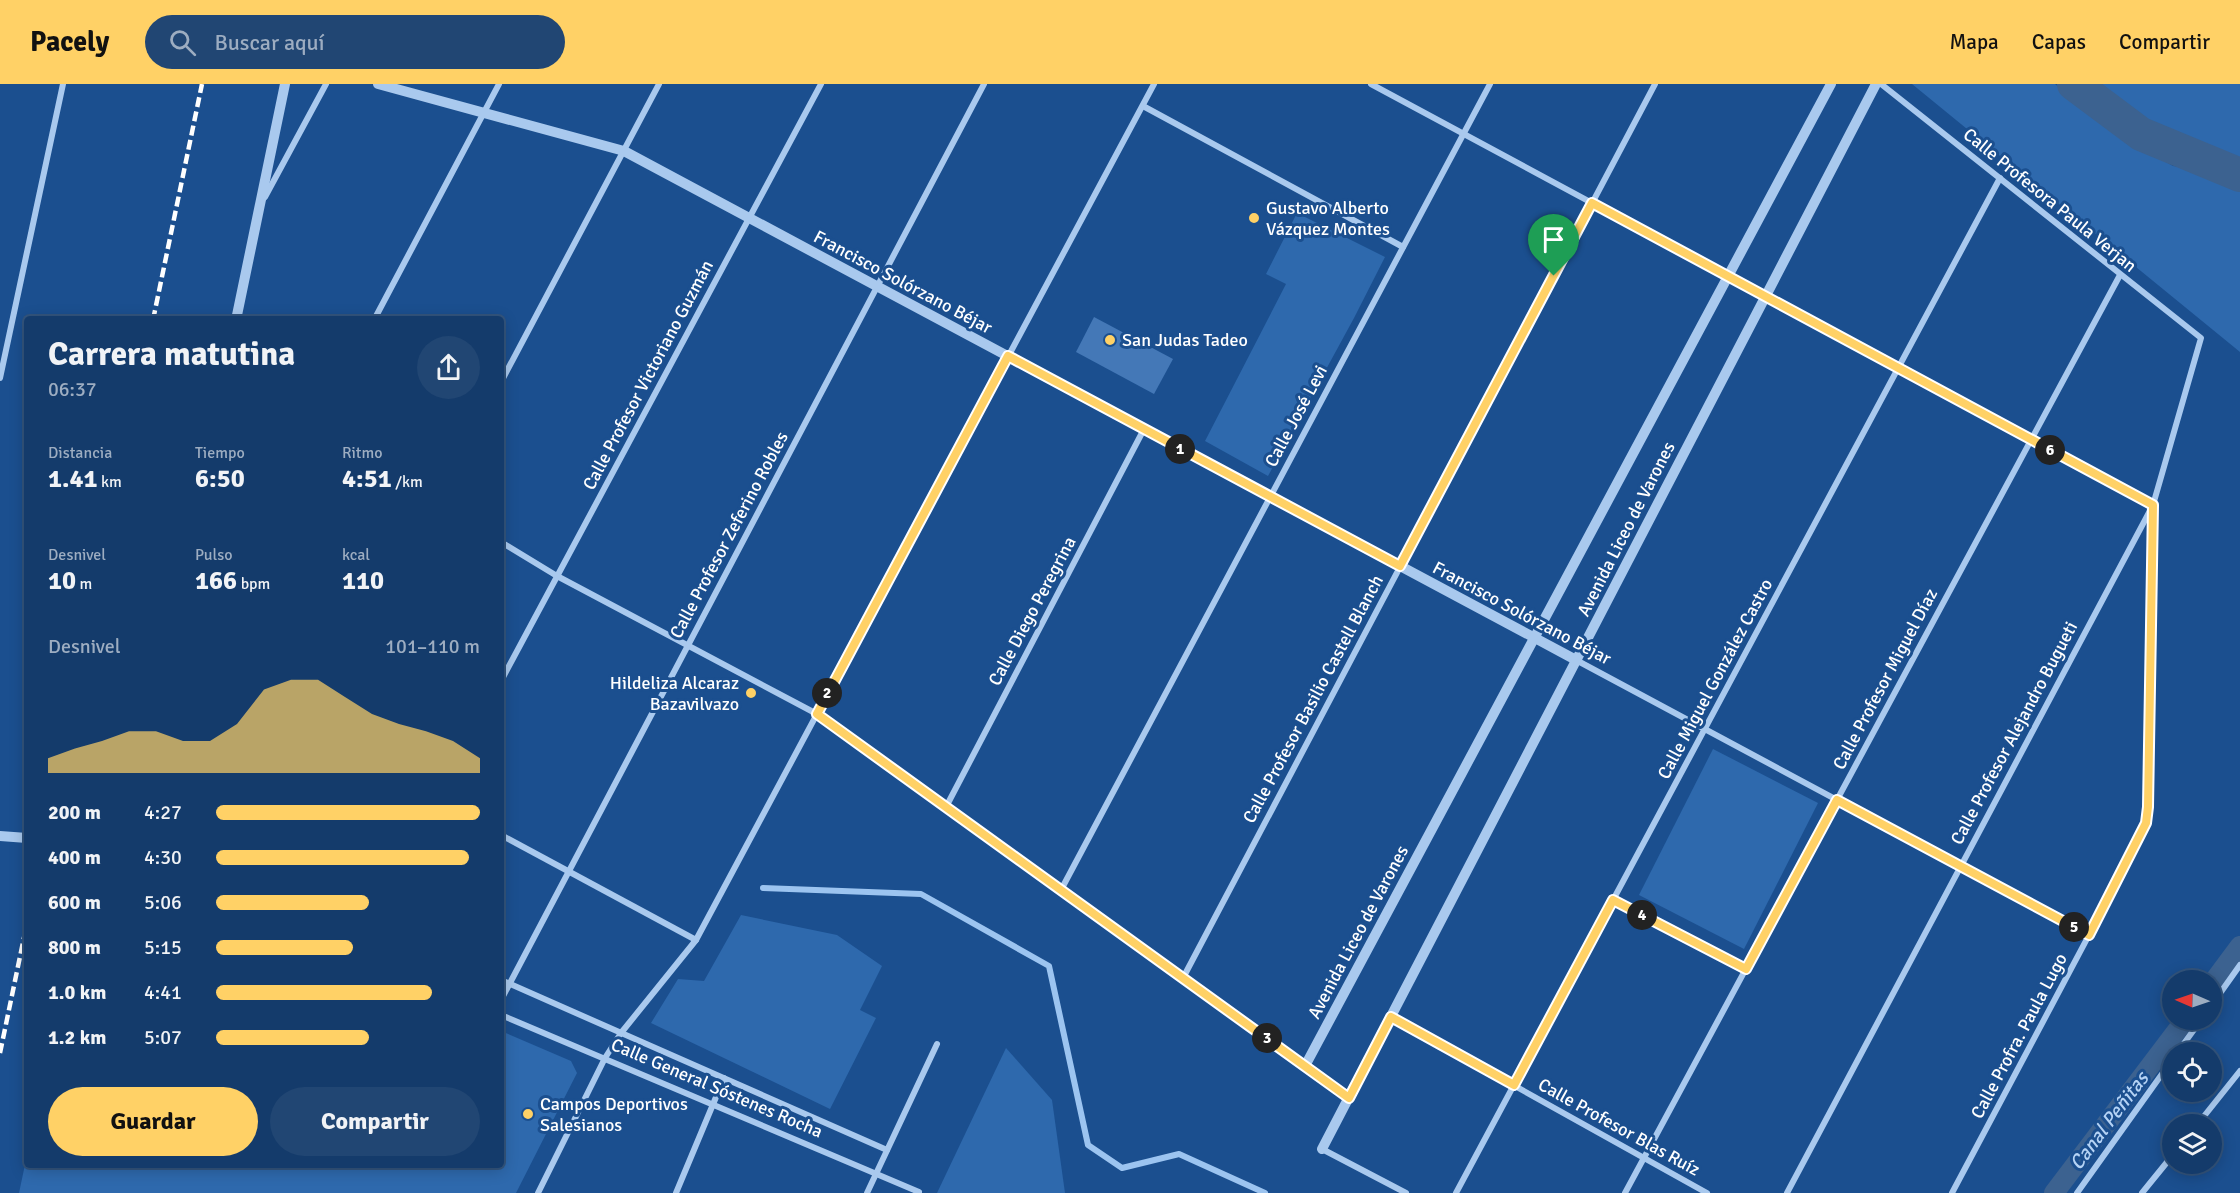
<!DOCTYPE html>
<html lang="es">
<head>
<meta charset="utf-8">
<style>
	body { margin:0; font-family:Signika,sans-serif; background:#214673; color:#f1f3f6; height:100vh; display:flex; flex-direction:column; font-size:22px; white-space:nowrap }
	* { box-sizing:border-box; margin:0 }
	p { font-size:20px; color:#9dadc1 }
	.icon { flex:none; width:33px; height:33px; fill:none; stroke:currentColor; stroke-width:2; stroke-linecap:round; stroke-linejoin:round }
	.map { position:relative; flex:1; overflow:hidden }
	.sheet { position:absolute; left:24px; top:232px; width:480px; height:852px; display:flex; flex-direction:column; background:#143b6b; border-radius:6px; box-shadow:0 3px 15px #0003,0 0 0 2px #33557e }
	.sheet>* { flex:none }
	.needle { width:39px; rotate:272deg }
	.tools { position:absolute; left:2162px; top:886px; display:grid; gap:12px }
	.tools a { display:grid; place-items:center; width:60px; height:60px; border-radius:50%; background:#143b6b; box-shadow:0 3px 15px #0003,0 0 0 2px #33557e; font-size:30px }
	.pin { position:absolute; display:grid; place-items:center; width:51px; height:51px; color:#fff; margin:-62px -26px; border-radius:50% 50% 50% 0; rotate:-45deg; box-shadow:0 0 6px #0007 }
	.pin .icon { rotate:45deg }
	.km { position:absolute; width:30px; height:30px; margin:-15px; border-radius:50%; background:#222; color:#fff; font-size:16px; line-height:30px; text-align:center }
	.round { display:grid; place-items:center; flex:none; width:63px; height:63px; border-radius:32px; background:#214673 }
	.overview { display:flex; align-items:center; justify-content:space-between; height:102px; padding:0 24px }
	h1 { font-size:33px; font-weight:800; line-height:45px }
	.stats { display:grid; grid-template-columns:repeat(3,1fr); gap:9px; height:102px; padding:6px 24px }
	.stats div { display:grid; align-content:center }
	.stats b { font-size:26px; font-weight:800 }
	.stats small { font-size:16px; font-weight:400 }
	.stats p { font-size:16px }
	.chart { height:168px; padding:12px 24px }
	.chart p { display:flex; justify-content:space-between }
	.chart svg { width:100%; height:108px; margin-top:6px; fill:#ffd166; opacity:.7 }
	.cta { display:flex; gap:12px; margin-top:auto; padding:12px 24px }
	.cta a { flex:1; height:69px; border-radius:36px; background:#ffd166; color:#111; font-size:24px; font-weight:800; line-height:69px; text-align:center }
	.cta a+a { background:#214673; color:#f1f3f6 }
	ul { padding:0 24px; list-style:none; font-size:20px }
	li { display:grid; grid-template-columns:96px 72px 1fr; align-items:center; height:45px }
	li i { height:15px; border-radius:8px; background:#ffd166 }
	header { display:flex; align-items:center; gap:36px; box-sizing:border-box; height:84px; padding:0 30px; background:#ffd166; color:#111 }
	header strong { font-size:28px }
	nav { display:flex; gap:33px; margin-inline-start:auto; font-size:21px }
	.search { width:420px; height:54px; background:#214673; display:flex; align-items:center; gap:15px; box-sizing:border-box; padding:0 21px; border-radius:33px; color:#9dadc1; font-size:22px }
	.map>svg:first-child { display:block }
	.green { fill:#2e69ad }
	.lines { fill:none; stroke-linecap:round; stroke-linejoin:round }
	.stream { stroke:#9cc4f0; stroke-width:6 }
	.canal { stroke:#3c6290; stroke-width:20 }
	.river { stroke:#3c6290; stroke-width:34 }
	.building { fill:#4478b7 }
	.minor { stroke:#a9c9ee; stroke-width:6 }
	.tertiary { stroke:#a9c9ee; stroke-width:10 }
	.rail { stroke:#fff; stroke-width:4.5; stroke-dasharray:10 4.5; stroke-linecap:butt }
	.route-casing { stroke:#fff; stroke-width:12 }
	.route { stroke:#ffd166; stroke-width:8 }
	.poi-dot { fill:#ffd166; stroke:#1b4f8f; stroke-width:2 }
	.labels { text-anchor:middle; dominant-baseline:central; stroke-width:6; stroke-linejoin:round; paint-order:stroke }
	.street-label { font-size:18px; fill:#fff; stroke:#1b4f8f }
	.poi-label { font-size:18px; fill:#fff; stroke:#1b4f8f; text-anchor:start }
	.water-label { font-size:20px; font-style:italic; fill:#b5d3f5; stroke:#1b4f8f }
</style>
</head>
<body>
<header>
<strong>Pacely</strong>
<div class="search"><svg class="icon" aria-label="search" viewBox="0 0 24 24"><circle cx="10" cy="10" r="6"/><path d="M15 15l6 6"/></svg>Buscar aquí</div>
<nav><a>Mapa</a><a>Capas</a><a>Compartir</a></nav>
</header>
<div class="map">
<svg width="2240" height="1109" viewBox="0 0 2240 1109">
	<rect width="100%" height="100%" fill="#1b4f8f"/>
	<g class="green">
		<polygon points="1912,0 2055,0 2112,48 2173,82 2205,86 2240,108 2240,268"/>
		<polygon points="2101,0 2240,0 2240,77 2144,39"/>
		<polygon points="1297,129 1385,173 1354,234 1268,392 1205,357 1286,200 1266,190"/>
		<polygon points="1713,665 1818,719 1744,865 1639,811"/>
		<polygon points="741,831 837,851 882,882 860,926 876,934 830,1025 651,939 678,895 704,897"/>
		<polygon points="501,947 571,977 577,989 516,1109 19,1109 27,1071 27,1082 501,1082"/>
		<polygon points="1006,964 1052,1016 1065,1109 937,1109"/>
	</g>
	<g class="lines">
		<polyline class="stream" points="763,804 921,810 1049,882 1088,1061 1122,1084 1179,1070 1265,1109"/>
		<g class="canal">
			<polyline points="2211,901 2240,862"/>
			<polyline points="2054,1109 2185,936"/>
		</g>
		<polyline class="river" points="2074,0 2141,50 2240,91"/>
	</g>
	<polygon class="building" points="1094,233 1173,275 1154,310 1076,268"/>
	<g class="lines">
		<g class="minor">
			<polyline points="1371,0 2153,421 2149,699 2146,739 2089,851 1952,1109"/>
			<polyline points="1143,22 1403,163"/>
			<polyline points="265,113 326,0"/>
			<polyline points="374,236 499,0"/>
			<polyline points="0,294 63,0"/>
			<polyline points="501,298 659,0"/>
			<polyline points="501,458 557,492 817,630 1349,1014"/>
			<polyline points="1576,576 2089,851"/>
			<polyline points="501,597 821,0"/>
			<polyline points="946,723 1144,345"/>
			<polyline points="501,751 696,856"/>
			<polyline points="1061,806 1490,0"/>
			<polyline points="1613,816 1746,885"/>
			<polyline points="1183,894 1655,0"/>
			<polyline points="501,896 887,1066"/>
			<polyline points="501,916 984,0"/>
			<polyline points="2211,922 2240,881"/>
			<polyline points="501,931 919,1108"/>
			<polyline points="1391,933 1707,1109"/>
			<polyline points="2177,969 2201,936"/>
			<polyline points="2197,1041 2240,987"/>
			<polyline points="1322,1065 1406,1109"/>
			<polyline points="538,1109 605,974 621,949 696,856 1154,0"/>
			<polyline points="676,1109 724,994"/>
			<polyline points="867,1109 937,960"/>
			<polyline points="1456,1109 2000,94"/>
			<polyline points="1625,1109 2120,191"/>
			<polyline points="1787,1109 2153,421 2201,254 1881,0"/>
			<polyline points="2077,1109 2172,976"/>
			<polyline points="2142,1109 2172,1072"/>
		</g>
		<g class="tertiary">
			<polyline points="378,0 624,67 1576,576"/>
			<polyline points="236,236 285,0"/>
			<polyline points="0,752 27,754"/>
			<polyline points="1305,982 1831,0"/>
			<polyline points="1322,1065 1876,0"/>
		</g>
		<g class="rail">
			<polyline points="153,236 202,0"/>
			<polyline points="0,969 27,839"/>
		</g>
	</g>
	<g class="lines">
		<g class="route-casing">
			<polygon id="route" points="1592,119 2153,421 2148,723 2146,739 2089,851 1837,716 1746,885 1613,816 1514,1001 1391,933 1349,1014 817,630 1008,272 1400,482"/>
		</g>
		<use href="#route" class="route"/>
	</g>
	<g class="poi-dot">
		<circle cx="1254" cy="134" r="6"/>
		<circle cx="1110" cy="256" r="6"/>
		<circle cx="751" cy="609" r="6"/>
		<circle cx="528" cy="1030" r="6"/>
	</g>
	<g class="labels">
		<g class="street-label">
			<text transform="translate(2050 116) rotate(39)">Calle Profesora Paula Verjan</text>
			<text transform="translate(903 198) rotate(28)">Francisco Solórzano Béjar</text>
			<text transform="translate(648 291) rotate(-62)">Calle Profesor Victoriano Guzmán</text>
			<text transform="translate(1296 332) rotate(-62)">Calle José Levi</text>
			<text transform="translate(1626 445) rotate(-63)">Avenida Liceo de Varones</text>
			<text transform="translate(729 451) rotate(-62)">Calle Profesor Zeferino Robles</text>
			<text transform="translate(1032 527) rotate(-62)">Calle Diego Peregrina</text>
			<text transform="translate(1522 529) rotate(28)">Francisco Solórzano Béjar</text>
			<text transform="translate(1715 595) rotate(-62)">Calle Miguel González Castro</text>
			<text transform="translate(1885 595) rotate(-62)">Calle Profesor Miguel Díaz</text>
			<text transform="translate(1313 615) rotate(-62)">Calle Profesor Basilio Castell Blanch</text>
			<text transform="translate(2014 649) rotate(-62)">Calle Profesor Alejandro Bugueti</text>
			<text transform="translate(1358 848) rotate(-62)">Avenida Liceo de Varones</text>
			<text transform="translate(2019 952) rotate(-62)">Calle Profra. Paula Lugo</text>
			<text transform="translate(717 1004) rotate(23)">Calle General Sóstenes Rocha</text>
			<text transform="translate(1619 1043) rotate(29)">Calle Profesor Blas Ruíz</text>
		</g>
		<g class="poi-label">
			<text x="1266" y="124">Gustavo Alberto<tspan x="1266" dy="21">Vázquez Montes</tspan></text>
			<text x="1122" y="256">San Judas Tadeo</text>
			<text x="739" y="599" text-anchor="end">Hildeliza Alcaraz<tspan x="739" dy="21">Bazavilvazo</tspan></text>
			<text x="540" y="1020">Campos Deportivos<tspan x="540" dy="21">Salesianos</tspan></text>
		</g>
		<g class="water-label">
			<text transform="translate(2109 1037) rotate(-53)">Canal Peñitas</text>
		</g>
	</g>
</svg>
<div class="tools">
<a><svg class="needle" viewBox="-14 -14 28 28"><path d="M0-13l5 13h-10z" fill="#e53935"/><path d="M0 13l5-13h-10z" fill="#9dadc1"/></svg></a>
<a><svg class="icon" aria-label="locate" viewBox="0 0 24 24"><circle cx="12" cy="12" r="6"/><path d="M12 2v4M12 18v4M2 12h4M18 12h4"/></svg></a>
<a><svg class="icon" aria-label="layers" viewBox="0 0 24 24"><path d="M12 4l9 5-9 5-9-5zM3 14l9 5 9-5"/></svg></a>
</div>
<div class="pin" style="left:1554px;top:192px;background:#1e9e55"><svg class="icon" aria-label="arrive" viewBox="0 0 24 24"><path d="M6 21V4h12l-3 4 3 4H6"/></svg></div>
<b class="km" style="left:1180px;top:365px">1</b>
<b class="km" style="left:827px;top:609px">2</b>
<b class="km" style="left:1267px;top:954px">3</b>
<b class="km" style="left:1642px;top:831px">4</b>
<b class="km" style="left:2074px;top:843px">5</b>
<b class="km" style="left:2050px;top:366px">6</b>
<section class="sheet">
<div class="overview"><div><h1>Carrera matutina</h1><p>06:37</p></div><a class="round"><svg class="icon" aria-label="share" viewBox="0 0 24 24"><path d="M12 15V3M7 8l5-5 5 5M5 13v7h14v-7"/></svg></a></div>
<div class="stats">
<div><p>Distancia</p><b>1.41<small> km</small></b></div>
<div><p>Tiempo</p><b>6:50</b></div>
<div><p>Ritmo</p><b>4:51<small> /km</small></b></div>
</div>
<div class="stats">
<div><p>Desnivel</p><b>10<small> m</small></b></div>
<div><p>Pulso</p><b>166<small> bpm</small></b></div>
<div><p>kcal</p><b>110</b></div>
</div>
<div class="chart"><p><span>Desnivel</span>101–110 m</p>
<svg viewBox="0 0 160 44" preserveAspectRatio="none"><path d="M0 44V38L10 34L20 31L30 27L40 27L50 31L60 31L70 24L80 10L90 6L100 6L110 13L120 20L130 24L140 27L150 31L160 38V44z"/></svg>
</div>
<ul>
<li><b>200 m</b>4:27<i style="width:100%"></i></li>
<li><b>400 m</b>4:30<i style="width:96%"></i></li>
<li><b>600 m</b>5:06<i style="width:58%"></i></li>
<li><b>800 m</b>5:15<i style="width:52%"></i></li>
<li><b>1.0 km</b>4:41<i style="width:82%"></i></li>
<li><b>1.2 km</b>5:07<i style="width:58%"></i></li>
</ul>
<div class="cta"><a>Guardar</a><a>Compartir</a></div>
</section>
</div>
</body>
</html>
